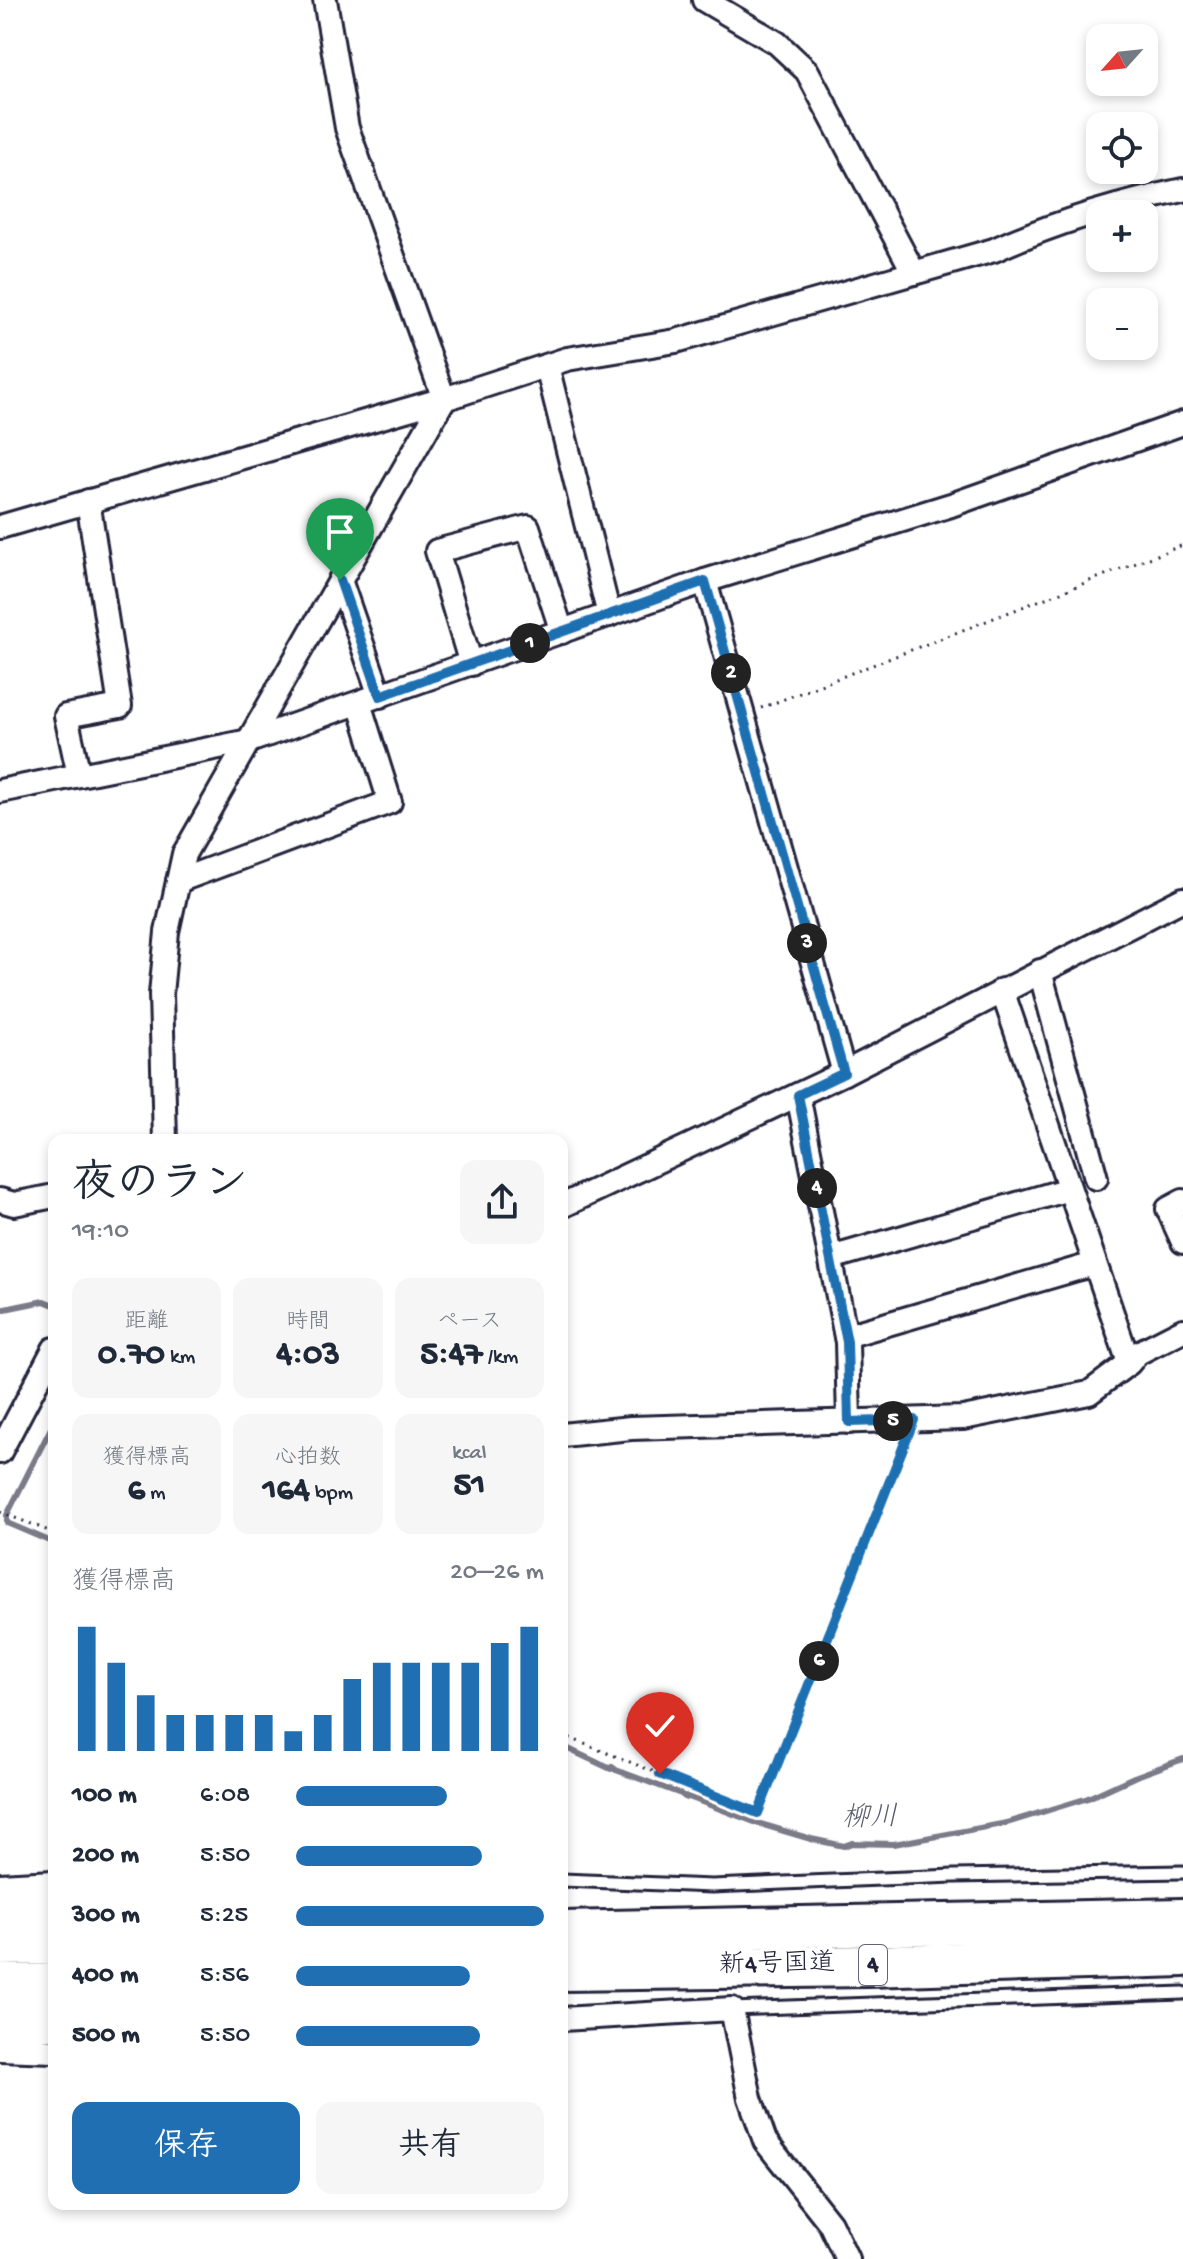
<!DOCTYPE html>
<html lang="ja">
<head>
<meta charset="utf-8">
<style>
	body { margin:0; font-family:"Gochi Hand","Klee One",sans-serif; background:#f6f6f7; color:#1f2937; height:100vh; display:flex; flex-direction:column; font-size:30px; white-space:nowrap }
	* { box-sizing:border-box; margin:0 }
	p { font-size:26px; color:#747a83 }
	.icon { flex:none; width:44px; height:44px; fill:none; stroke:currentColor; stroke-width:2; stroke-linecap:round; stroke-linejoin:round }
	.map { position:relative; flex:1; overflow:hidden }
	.details { position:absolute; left:48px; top:1134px; width:520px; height:1076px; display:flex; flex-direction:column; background:#fff; border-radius:16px; box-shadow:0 4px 12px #0003 }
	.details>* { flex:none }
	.needle { width:52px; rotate:243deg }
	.fabs { position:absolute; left:1086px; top:24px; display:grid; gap:16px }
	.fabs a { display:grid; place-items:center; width:72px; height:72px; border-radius:16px; background:#fff; box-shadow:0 4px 12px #0003; font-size:40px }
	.pin { position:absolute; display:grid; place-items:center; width:68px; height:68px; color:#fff; margin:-82px -34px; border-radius:50% 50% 50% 0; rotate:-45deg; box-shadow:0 0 8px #0007 }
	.pin .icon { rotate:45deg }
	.km { position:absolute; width:40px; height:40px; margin:-20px; border-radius:50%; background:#222; color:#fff; font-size:22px; line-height:40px; text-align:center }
	.round { display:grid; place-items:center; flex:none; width:84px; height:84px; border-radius:16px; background:#f6f6f7 }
	.head { display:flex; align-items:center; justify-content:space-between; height:136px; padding:0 24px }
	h1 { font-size:44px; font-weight:800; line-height:60px }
	.stats { display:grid; grid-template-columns:repeat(3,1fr); gap:12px; height:136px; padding:8px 24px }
	.stats div { display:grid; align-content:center; border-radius:16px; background:#f6f6f7; text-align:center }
	.stats b { font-size:34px; font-weight:800 }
	.stats small { font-size:22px; font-weight:400 }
	.stats p { font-size:22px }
	.chart { height:224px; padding:16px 24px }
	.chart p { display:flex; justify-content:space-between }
	.chart svg { width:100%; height:144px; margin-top:8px; stroke:#1f6fb2; stroke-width:6 }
	.primary-button { display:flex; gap:16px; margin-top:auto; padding:16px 24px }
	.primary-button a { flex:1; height:92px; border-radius:16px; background:#1f6fb2; color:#fff; font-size:32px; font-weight:800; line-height:92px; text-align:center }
	.primary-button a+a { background:#f6f6f7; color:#1f2937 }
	ul { padding:0 24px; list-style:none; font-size:26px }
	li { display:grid; grid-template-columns:128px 96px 1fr; align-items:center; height:60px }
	li i { height:20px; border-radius:10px; background:#1f6fb2 }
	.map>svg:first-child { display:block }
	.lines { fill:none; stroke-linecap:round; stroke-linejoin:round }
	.stream { stroke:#7a7a88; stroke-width:6 }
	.lane-casing { stroke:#22223b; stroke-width:17 }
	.street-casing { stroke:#22223b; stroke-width:28 }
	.highway-casing { stroke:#22223b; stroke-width:46 }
	.path { stroke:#22223b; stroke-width:3; stroke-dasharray:2 6; stroke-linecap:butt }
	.lane { stroke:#fff; stroke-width:11 }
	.street { stroke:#fff; stroke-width:22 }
	.highway { stroke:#fff; stroke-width:40 }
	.route-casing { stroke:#fff; stroke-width:16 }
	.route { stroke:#1f6fb2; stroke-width:10 }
	.labels { text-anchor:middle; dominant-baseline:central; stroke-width:8; stroke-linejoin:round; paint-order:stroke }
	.shield { fill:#fff; stroke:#646476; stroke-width:2 }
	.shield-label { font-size:24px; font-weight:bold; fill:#22223b }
	.street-label { font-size:26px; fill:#22223b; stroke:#fff }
	.water-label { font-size:28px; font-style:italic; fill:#5c5c6f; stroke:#fff }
</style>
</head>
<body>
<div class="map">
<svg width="1183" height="2259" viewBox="0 0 1183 2259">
	<rect width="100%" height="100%" fill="#fff"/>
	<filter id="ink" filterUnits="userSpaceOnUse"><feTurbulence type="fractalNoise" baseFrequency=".0125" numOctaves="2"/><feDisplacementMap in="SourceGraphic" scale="16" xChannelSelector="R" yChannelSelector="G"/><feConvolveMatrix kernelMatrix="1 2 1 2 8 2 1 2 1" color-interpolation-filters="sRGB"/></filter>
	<g filter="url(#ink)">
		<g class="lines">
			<g class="stream">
				<polyline points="0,1310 44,1301 54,1305"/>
				<polyline points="54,1422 7,1515 7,1523 54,1543"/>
				<polyline points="562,1746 611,1769 612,1767 616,1770 681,1794 686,1798 686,1796 757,1823 811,1839 844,1846 852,1843 894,1844 1007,1823 1088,1798 1134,1777 1183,1759"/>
			</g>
			<g class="lane-casing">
				<g id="lane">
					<polyline points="562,1880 712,1886 954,1876 1183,1872"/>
					<polyline points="732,2009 1183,1993"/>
				</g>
			</g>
			<g class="street-casing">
				<g id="street">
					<polyline points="704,0 777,43 807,71 914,273"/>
					<polyline points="547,366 609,615"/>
					<path d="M0,527L444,399L567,359L676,341L994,250C1055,222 1117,204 1183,190"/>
					<polyline points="340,580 380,696"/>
					<polyline points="705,581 844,1073"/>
					<polyline points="471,664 437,551 528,527 562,632"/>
					<polyline points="79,775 66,716 120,706 88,501"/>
					<polyline points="0,791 249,741 705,581 951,505 1183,423"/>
					<polyline points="178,881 390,802 359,703"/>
					<polyline points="1040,971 1096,1178"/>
					<polyline points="1002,990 1129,1363"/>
					<polyline points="798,1095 847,1342 849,1422"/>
					<polyline points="165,1140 161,994 167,932 184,854 444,399 347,128 325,0"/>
					<polyline points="0,1200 14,1204 54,1196"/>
					<polyline points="1183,1201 1168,1209 1183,1242"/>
					<polyline points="562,1206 844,1073 1183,899"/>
					<polyline points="831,1258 1069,1189"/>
					<polyline points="846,1336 1094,1264"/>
					<polyline points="562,1435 631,1428 963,1418 1089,1393 1129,1363 1138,1353 1183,1330"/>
					<polyline points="0,1452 54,1349"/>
					<polyline points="0,1885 54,1882"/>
					<polyline points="562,2019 732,2009 750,2098 765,2141 830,2223 847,2259"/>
					<polyline points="0,2049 54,2051"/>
				</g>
			</g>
			<g class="highway-casing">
				<g id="highway">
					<polyline points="0,1913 54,1912"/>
					<polyline points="562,1932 1183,1919"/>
					<polyline points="0,1945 54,1944"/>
					<polyline points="562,1970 868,1966 1183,1956"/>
					<polyline points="0,1985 54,1984"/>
					<polyline points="0,2023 54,2019"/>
				</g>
			</g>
			<g class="path">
				<polyline points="761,708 1183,545"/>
				<polyline points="0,1512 54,1533"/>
				<polyline points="562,1735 758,1813 906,1440"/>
			</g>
			<use href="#lane" class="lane"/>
			<use href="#street" class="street"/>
			<use href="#highway" class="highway"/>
		</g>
	</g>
	<g class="lines" filter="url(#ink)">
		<g class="route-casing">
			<polyline id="route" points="340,580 380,696 705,581 844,1073 798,1095 847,1342 849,1422 914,1420 758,1813 660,1774"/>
		</g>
		<use href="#route" class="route"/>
	</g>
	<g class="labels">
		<rect class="shield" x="859" y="1945" width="28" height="40" rx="6"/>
		<g class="shield-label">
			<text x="873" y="1965">4</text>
		</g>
		<g class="street-label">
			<text transform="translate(777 1966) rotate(-1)">新4号国道</text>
		</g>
		<g class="water-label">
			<text transform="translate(870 1819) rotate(-1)">柳川</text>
		</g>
	</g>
</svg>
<div class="fabs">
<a><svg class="needle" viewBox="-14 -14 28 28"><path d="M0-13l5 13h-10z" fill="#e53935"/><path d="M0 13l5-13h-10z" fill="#747a83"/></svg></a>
<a><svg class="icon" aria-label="locate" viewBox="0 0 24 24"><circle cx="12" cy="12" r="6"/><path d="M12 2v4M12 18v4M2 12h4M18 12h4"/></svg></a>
<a>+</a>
<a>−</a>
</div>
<div class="pin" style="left:340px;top:580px;background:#1e9e55"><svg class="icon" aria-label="arrive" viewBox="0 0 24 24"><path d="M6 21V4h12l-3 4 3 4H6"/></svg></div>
<div class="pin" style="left:660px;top:1774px;background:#d93025"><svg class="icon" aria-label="check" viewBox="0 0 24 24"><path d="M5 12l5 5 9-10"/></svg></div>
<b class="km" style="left:530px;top:643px">1</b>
<b class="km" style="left:731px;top:673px">2</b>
<b class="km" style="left:807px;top:943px">3</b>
<b class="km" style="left:817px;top:1188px">4</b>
<b class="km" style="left:893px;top:1421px">5</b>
<b class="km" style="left:819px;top:1661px">6</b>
<section class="details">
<div class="head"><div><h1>夜のラン</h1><p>19:10</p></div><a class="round"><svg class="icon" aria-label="share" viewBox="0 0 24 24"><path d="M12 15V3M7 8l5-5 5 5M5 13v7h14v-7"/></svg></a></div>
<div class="stats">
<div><p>距離</p><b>0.70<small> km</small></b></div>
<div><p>時間</p><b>4:03</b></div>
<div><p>ペース</p><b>5:47<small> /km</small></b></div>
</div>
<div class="stats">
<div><p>獲得標高</p><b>6<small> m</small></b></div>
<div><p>心拍数</p><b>164<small> bpm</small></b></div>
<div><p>kcal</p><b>51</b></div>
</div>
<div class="chart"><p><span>獲得標高</span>20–26 m</p>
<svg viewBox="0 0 160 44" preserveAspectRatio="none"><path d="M5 44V6M15 44V17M25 44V27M35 44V33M45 44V33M55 44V33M65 44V33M75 44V38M85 44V33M95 44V22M105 44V17M115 44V17M125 44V17M135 44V17M145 44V11M155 44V6"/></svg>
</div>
<ul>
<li><b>100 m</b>6:08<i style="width:61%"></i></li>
<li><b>200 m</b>5:50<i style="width:75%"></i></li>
<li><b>300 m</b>5:25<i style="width:100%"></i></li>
<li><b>400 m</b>5:56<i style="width:70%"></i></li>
<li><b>500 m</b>5:50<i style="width:74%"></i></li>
</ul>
<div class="primary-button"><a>保存</a><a>共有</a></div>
</section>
</div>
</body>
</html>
